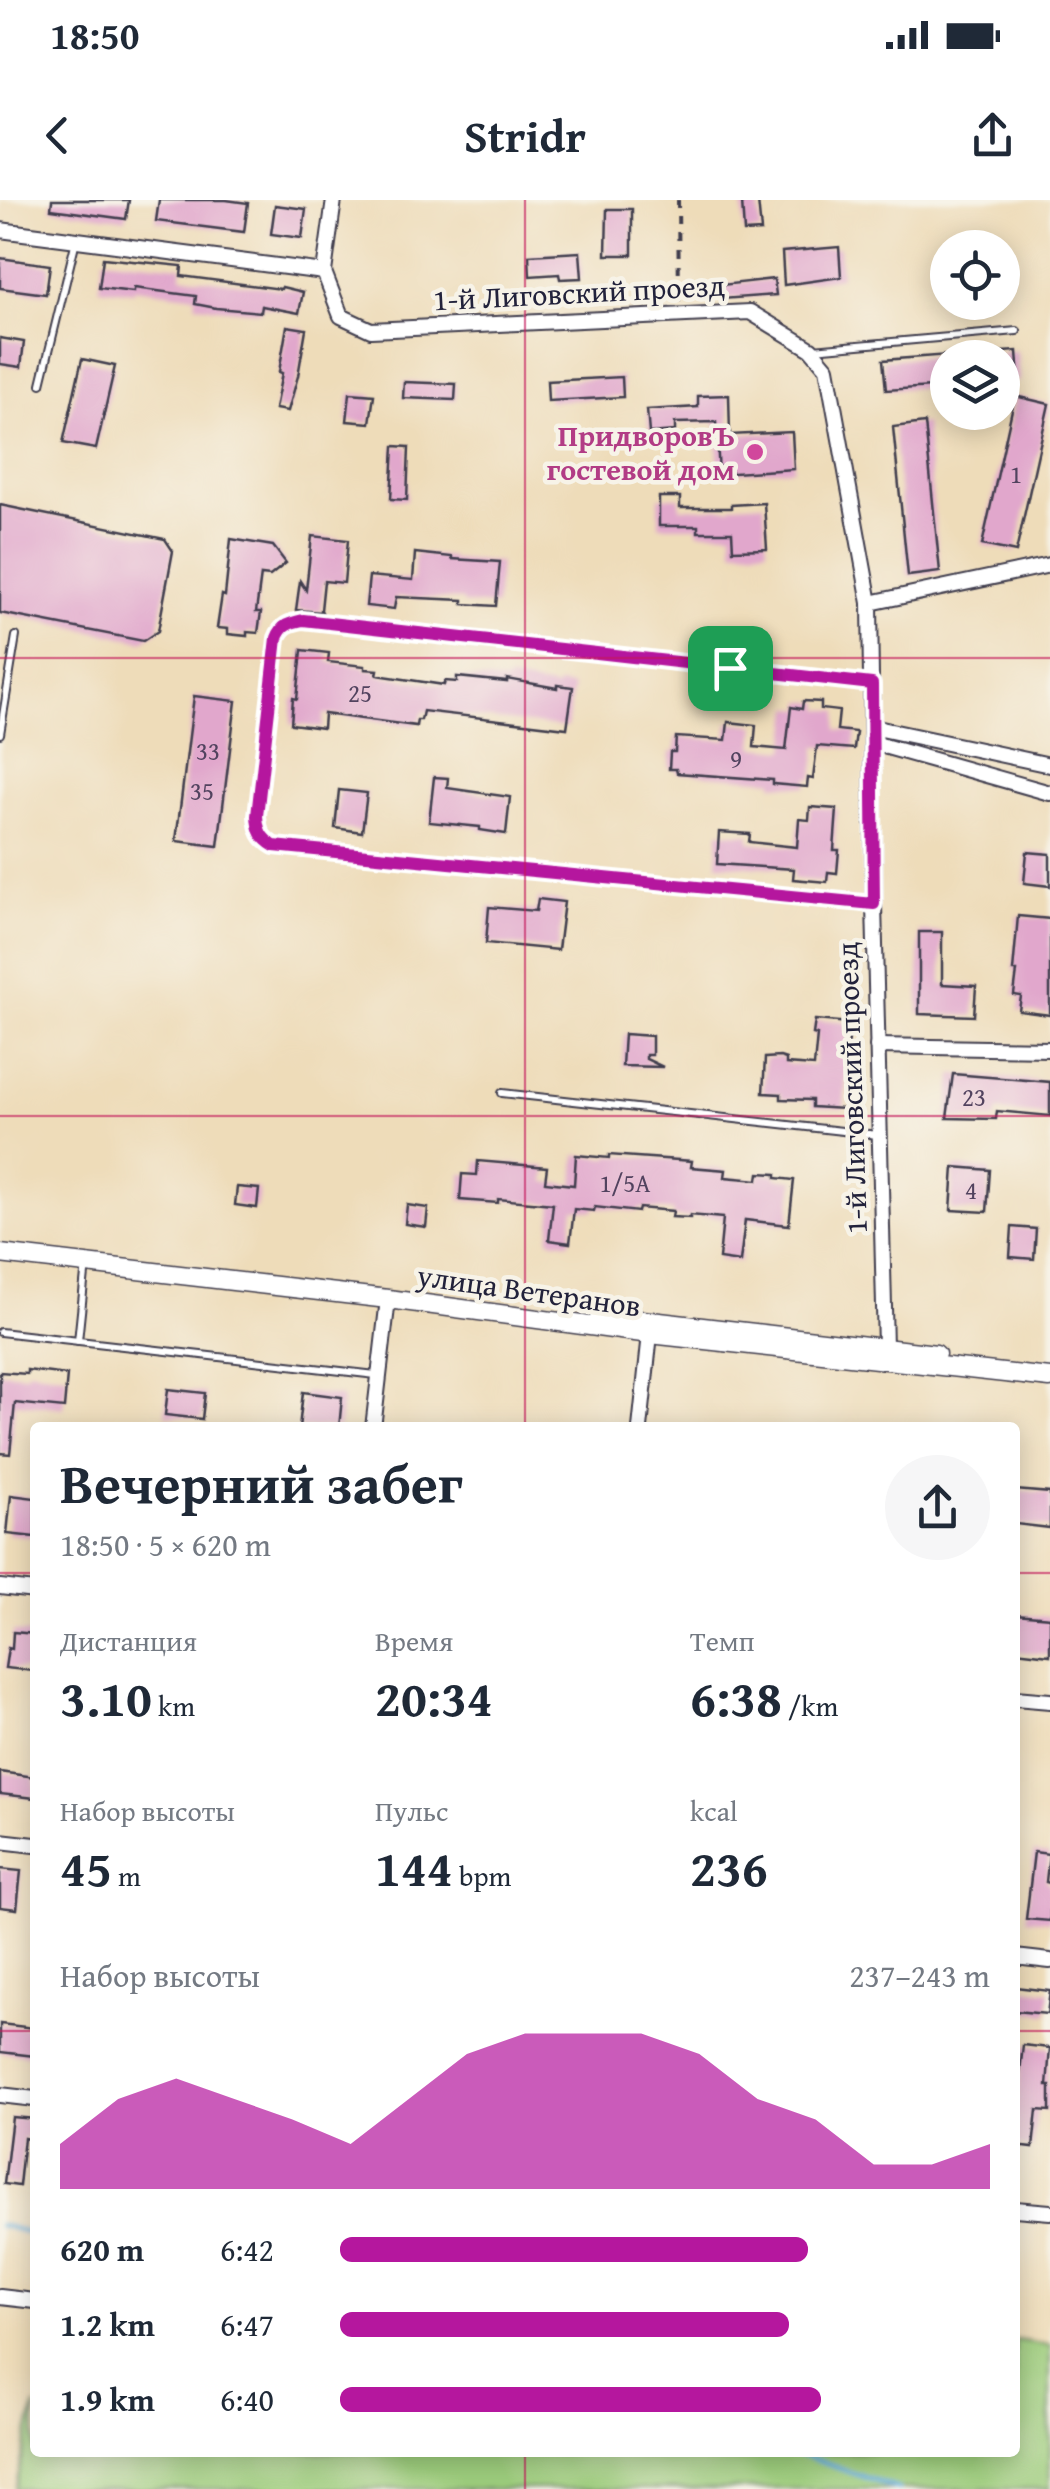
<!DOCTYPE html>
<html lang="ru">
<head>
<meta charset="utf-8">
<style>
	body { margin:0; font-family:"Gentium Book Plus",serif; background:#f6f6f7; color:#1f2937; height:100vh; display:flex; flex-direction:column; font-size:38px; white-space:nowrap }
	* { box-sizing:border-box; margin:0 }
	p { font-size:32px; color:#747a83 }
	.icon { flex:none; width:55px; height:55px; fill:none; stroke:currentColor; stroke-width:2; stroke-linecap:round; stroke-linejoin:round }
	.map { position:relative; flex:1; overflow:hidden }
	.details { position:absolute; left:30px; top:1222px; width:990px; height:1035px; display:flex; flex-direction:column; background:#fff; border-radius:10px; box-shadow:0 5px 25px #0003 }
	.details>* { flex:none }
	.controls { position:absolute; left:930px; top:30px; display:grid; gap:20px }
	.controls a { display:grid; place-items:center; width:90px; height:90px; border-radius:50%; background:#fff; box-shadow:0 5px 25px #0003; font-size:50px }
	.pin { position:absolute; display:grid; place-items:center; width:85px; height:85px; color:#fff; margin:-42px; border-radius:20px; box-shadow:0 5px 15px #0006 }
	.round { display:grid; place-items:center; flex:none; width:105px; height:105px; border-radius:52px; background:#f6f6f7 }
	.headline { display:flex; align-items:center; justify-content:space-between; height:170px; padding:0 30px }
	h1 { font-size:55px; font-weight:600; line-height:75px }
	.figures { display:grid; grid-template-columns:repeat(3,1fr); gap:15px; height:170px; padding:10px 30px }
	.figures div { display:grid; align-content:center }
	.figures b { font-size:50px; font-weight:600 }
	.figures small { font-size:28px; font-weight:400 }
	.figures p { font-size:28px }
	.chart { height:280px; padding:20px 30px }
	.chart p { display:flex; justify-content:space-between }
	.chart svg { width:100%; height:180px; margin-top:10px; fill:#b5179e; opacity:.7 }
	ul { padding:0 30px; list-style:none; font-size:32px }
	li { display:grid; grid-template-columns:160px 120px 1fr; align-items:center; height:75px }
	li i { height:25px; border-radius:12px; background:#b5179e }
	.status { display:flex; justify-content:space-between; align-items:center; height:70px; padding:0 50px; background:#fff; direction:ltr }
	.status svg { height:28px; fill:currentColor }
	header { display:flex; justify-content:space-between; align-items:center; height:130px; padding:0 30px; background:#fff; font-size:45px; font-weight:600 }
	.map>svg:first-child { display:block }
	.green { fill:#9ccc7b; stroke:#5f775b; stroke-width:2.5 }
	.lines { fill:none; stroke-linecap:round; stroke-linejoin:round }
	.stream { stroke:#65afdd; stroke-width:5 }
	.building { fill:#e1a7cc }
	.service-casing { stroke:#413e4e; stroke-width:10 }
	.minor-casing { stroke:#413e4e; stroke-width:18 }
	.tertiary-casing { stroke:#413e4e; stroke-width:21 }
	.path { stroke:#413e4e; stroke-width:4; stroke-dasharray:8 8; stroke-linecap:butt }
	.service { stroke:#fff; stroke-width:6 }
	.minor { stroke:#fff; stroke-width:14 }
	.tertiary { stroke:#fff; stroke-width:18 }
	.route-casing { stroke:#fff; stroke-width:20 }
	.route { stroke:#b5179e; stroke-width:12 }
	.grid { fill:none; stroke:#c2185b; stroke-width:2.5; stroke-opacity:0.55 }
	.hotel-dot { fill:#d1479c; stroke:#f7f3e8; stroke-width:4 }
	.labels { text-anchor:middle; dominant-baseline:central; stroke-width:9; stroke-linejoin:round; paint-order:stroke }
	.number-label { font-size:25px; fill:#52435f }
	.street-label { font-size:30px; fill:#22223b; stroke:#f7f3e8 }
	.hotel-label { font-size:30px; font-weight:bold; fill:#b23c85; stroke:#f7f3e8; text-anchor:end }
</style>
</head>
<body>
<div class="status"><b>18:50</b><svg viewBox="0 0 49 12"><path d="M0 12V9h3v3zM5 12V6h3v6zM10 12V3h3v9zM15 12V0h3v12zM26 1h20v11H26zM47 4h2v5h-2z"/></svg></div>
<header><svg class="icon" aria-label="back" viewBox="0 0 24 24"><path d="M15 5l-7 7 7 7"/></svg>Stridr<svg class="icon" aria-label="share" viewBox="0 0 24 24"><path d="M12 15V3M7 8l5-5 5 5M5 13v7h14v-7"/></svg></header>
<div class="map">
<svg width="1050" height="2289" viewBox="0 0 1050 2289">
	<rect width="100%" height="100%" fill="#f7f3e8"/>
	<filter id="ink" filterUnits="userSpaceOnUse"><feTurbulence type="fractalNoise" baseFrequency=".01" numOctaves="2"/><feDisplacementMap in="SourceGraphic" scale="20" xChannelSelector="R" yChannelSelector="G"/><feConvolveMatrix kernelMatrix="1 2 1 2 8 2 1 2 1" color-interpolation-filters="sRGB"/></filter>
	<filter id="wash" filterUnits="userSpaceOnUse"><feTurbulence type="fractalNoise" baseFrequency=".0048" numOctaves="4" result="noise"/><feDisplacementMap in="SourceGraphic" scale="40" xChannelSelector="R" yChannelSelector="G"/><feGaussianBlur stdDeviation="2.25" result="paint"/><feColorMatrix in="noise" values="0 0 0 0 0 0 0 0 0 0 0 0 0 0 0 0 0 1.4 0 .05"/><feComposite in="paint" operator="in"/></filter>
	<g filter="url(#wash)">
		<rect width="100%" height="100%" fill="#eedcb9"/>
		<polygon class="green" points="1015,2140 1050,2145 1050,2289 15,2289 35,2205 35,2252 1015,2252"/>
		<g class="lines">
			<g class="stream">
				<polyline points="0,2025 35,2034"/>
				<polyline points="793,2252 898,2289"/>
			</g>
		</g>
		<g id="blocks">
			<g class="building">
				<polygon points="52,0 129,0 126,19 51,9"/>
				<polygon points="159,0 226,0 248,3 244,32 156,21"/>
				<polygon points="758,1 761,31 744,32 742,2"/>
				<polygon points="275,5 306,9 302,38 271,34"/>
				<polygon points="607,9 632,9 632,55 606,55"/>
				<polygon points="839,47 841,77 784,85 782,52"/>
				<polygon points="580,52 582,78 560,79 559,74 530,76 529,55"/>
				<polygon points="0,58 50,65 46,94 0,88"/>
				<polygon points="103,58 182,66 181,76 281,89 282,87 303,92 299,113 262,106 261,112 216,108 195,104 196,96 134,88 134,92 99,88"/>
				<polygon points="774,79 776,95 722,99 721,85"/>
				<polygon points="287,126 306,129 298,176 288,211 275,209 282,173 279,172"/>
				<polygon points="0,138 24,142 21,167 0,164"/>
				<polygon points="1017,151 1019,181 1002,183 1002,152"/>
				<polygon points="948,155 948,186 886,190 883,160"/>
				<polygon points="82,159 115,166 96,249 63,243"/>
				<polygon points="622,177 623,197 548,201 547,181"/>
				<polygon points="404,182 456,184 455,200 403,198"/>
				<polygon points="350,193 374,195 370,223 347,221"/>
				<polygon points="729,195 730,235 792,232 794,269 719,274 716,222 675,223 675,231 649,233 647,210 698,207 698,196"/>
				<polygon points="1015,196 1049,204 1016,352 982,345"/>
				<polygon points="925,223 940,372 908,376 893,227"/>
				<polygon points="394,246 409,247 407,300 391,299"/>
				<polygon points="659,297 680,297 680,308 731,308 731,305 764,303 767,349 733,350 732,332 698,332 698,326 659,326"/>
				<polygon points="0,305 165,339 173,351 158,431 143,441 0,413"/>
				<polygon points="312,336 348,340 344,383 324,381 321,410 322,412 296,410 300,381 306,390"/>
				<polygon points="231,339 273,346 286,363 270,376 261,375 256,412 261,412 258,433 247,432 247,436 228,434 228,429 217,428 222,395 225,396"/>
				<polygon points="415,353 452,357 452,359 500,362 496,406 463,404 463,400 396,397 394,409 366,406 369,376 413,380"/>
				<polygon points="302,450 329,453 328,462 365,466 365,469 378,470 377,475 444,485 445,481 457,482 457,477 507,482 507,479 557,488 557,485 573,487 567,528 423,511 421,520 417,520 416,526 324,514 323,528 291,524 293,498 297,499"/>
				<polygon points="194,496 236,501 218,646 176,641"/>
				<polygon points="803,501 821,502 821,509 839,511 837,530 856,532 854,549 817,546 813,579 808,578 807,587 773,584 773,580 677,573 676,569 669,569 670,552 675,552 676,537 726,540 728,522 756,525 754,547 786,550 791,507 802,509"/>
				<polygon points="434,577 448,578 447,588 510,597 506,634 480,630 480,627 429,622"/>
				<polygon points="339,590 367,593 362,632 335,628"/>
				<polygon points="810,607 837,609 834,650 839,650 837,673 828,672 827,682 793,679 794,669 717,664 719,632 750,634 749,642 797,647 799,619 809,620"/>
				<polygon points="1027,652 1050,654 1050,686 1024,683"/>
				<polygon points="538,699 564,702 558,750 486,743 489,707 536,711"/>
				<polygon points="1018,716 1050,719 1050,815 1019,811 1021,796 1014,795 1017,771 1013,771"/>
				<polygon points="919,732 942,732 942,784 976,786 974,816 919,814"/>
				<polygon points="815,820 850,823 844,909 812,907 812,900 781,899 781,894 763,893 765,858 780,857 786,859 786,864 814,866 817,835 813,834"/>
				<polygon points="624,834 652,836 652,855 646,855 646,859 663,867 622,866"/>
				<polygon points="953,874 1050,882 1050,916 997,911 996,919 947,918"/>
				<polygon points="576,955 609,958 609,955 692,961 691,967 726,970 725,977 758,980 759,973 776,974 776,978 794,980 789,1025 745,1020 740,1062 719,1059 723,1018 690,1015 690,1018 672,1017 673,1011 639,1008 638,1012 595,1007 594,1011 574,1009 570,1043 549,1040 553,1004 498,999 498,1003 460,1000 462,974 477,975 478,961 547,967 545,982 574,985"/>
				<polygon points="954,967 990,970 987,1012 951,1010"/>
				<polygon points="237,987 259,989 257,1008 235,1005"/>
				<polygon points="407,1005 428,1008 426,1027 405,1024"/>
				<polygon points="1012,1027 1036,1029 1034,1059 1010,1057"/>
				<polygon points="27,1170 67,1175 64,1208 15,1203 10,1254 0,1253 0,1172 27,1174"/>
				<polygon points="168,1189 205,1193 202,1219 165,1215"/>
				<polygon points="303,1192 342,1197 339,1228 299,1228"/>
				<polygon points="1015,1290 1050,1293 1050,1328 1015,1324"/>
				<polygon points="11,1295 35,1298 35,1337 7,1334"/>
				<polygon points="1015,1414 1050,1417 1050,1455 1015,1451"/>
				<polygon points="13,1432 35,1434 35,1471 5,1468 8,1448 12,1449"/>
				<polygon points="0,1572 35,1577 35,1598 0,1594"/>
				<polygon points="1034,1652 1049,1654 1046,1682 1050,1683 1050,1721 1026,1719"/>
				<polygon points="0,1669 21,1671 17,1709 0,1707"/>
				<polygon points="1015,1787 1050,1791 1047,1814 1015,1811"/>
				<polygon points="0,1824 35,1828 35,1856 0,1852"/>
				<polygon points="1023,1845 1050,1848 1047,1886 1050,1886 1050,1911 1037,1910 1033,1948 1015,1946 1015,1917"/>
				<polygon points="12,1917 35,1919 34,1940 24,1938 19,1986 4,1984"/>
			</g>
		</g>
	</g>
	<g filter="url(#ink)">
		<use href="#blocks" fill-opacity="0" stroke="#413e4e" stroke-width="2.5"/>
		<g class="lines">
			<g class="service-casing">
				<g id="service">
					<polyline points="813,149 1017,131"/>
					<polyline points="41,184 76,40"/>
					<path d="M870,483L303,420C289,423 282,425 277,438L257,617C258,631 261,638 274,646L872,704"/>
					<polyline points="0,534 16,436"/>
					<polyline points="502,893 878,935"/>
					<polyline points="0,1132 376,1175"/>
					<polyline points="78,1141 86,1064"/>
				</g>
			</g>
			<g class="minor-casing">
				<g id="minor">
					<polyline points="334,0 324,72 341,116 371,130 750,112 811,149 827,168 870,403 874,704 885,1147"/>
					<polyline points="0,30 324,72"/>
					<polyline points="870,403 1050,365"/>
					<polyline points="872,527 1050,565"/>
					<polyline points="873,543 1050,593"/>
					<polyline points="877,846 1050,849"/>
					<polyline points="373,1228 388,1099"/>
					<polyline points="640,1228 650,1134"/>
					<polyline points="0,1387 35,1391"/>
					<polyline points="1015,1498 1050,1501"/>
					<polyline points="0,1641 35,1645"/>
					<polyline points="1015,1757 1050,1761"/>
					<polyline points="0,1895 35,1899"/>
					<polyline points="1015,2009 1050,2012"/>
					<polyline points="0,2097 35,2101"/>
				</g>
			</g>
			<g class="tertiary-casing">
				<g id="tertiary">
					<polyline points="0,1054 388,1099 650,1134 1050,1178"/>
					<polyline points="599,1115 936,1154"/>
				</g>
			</g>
			<polyline class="path" points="678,0 679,101"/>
			<use href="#service" class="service"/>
			<use href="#minor" class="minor"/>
			<use href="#tertiary" class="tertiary"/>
		</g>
	</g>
	<g class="lines" filter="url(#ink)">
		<g class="route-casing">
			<path id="route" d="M303,420L872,484L874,704L274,646C261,638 258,631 257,616L277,438C282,425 289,423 303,420Z"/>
		</g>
		<use href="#route" class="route"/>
	</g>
	<path class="grid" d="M525,0V1228M0,458H1050M0,916H1050M0,1373H35M1015,1373H1050M0,1831H35M1015,1831H1050M525,2252V2289"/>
	<circle class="hotel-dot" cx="755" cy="252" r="10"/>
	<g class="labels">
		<g class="number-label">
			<text x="1016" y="274">1</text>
			<text x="360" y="493">25</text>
			<text x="208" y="551">33</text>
			<text x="736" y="559">9</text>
			<text x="202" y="591">35</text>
			<text x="974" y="897">23</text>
			<text x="625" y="983">1/5А</text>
			<text x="971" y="990">4</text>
		</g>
		<g class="street-label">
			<text transform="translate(579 92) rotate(-3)">1-й Лиговский проезд</text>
			<text transform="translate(851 888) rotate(-92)">1-й Лиговский проезд</text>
			<text transform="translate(529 1090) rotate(8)">улица Ветеранов</text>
		</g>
		<g class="hotel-label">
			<text x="735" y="235">ПридворовЪ<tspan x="735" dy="34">гостевой дом</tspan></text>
		</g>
	</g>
</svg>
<div class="controls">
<a><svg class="icon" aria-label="locate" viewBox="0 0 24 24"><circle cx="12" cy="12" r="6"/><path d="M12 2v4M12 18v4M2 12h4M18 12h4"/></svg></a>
<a><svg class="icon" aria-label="layers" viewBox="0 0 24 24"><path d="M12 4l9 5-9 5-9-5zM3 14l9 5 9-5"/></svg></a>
</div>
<div class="pin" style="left:730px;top:468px;background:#1e9e55"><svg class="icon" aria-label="arrive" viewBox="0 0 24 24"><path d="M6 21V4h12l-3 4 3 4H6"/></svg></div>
<section class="details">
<div class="headline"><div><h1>Вечерний забег</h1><p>18:50 · 5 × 620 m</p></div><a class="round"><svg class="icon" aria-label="share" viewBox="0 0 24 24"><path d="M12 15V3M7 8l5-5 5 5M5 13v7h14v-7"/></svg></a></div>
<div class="figures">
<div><p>Дистанция</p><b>3.10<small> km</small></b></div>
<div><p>Время</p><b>20:34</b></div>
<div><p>Темп</p><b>6:38<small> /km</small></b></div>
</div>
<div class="figures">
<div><p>Набор высоты</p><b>45<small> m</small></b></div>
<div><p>Пульс</p><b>144<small> bpm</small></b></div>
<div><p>kcal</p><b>236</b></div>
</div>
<div class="chart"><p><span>Набор высоты</span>237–243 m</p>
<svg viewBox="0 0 160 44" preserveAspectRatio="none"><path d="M0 44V33L10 22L20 17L30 22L40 27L50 33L60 22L70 11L80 6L90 6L100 6L110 11L120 22L130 27L140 38L150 38L160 33V44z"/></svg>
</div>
<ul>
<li><b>620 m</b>6:42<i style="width:72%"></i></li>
<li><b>1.2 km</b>6:47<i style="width:69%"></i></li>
<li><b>1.9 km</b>6:40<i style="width:74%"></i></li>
</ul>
</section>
</div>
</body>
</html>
